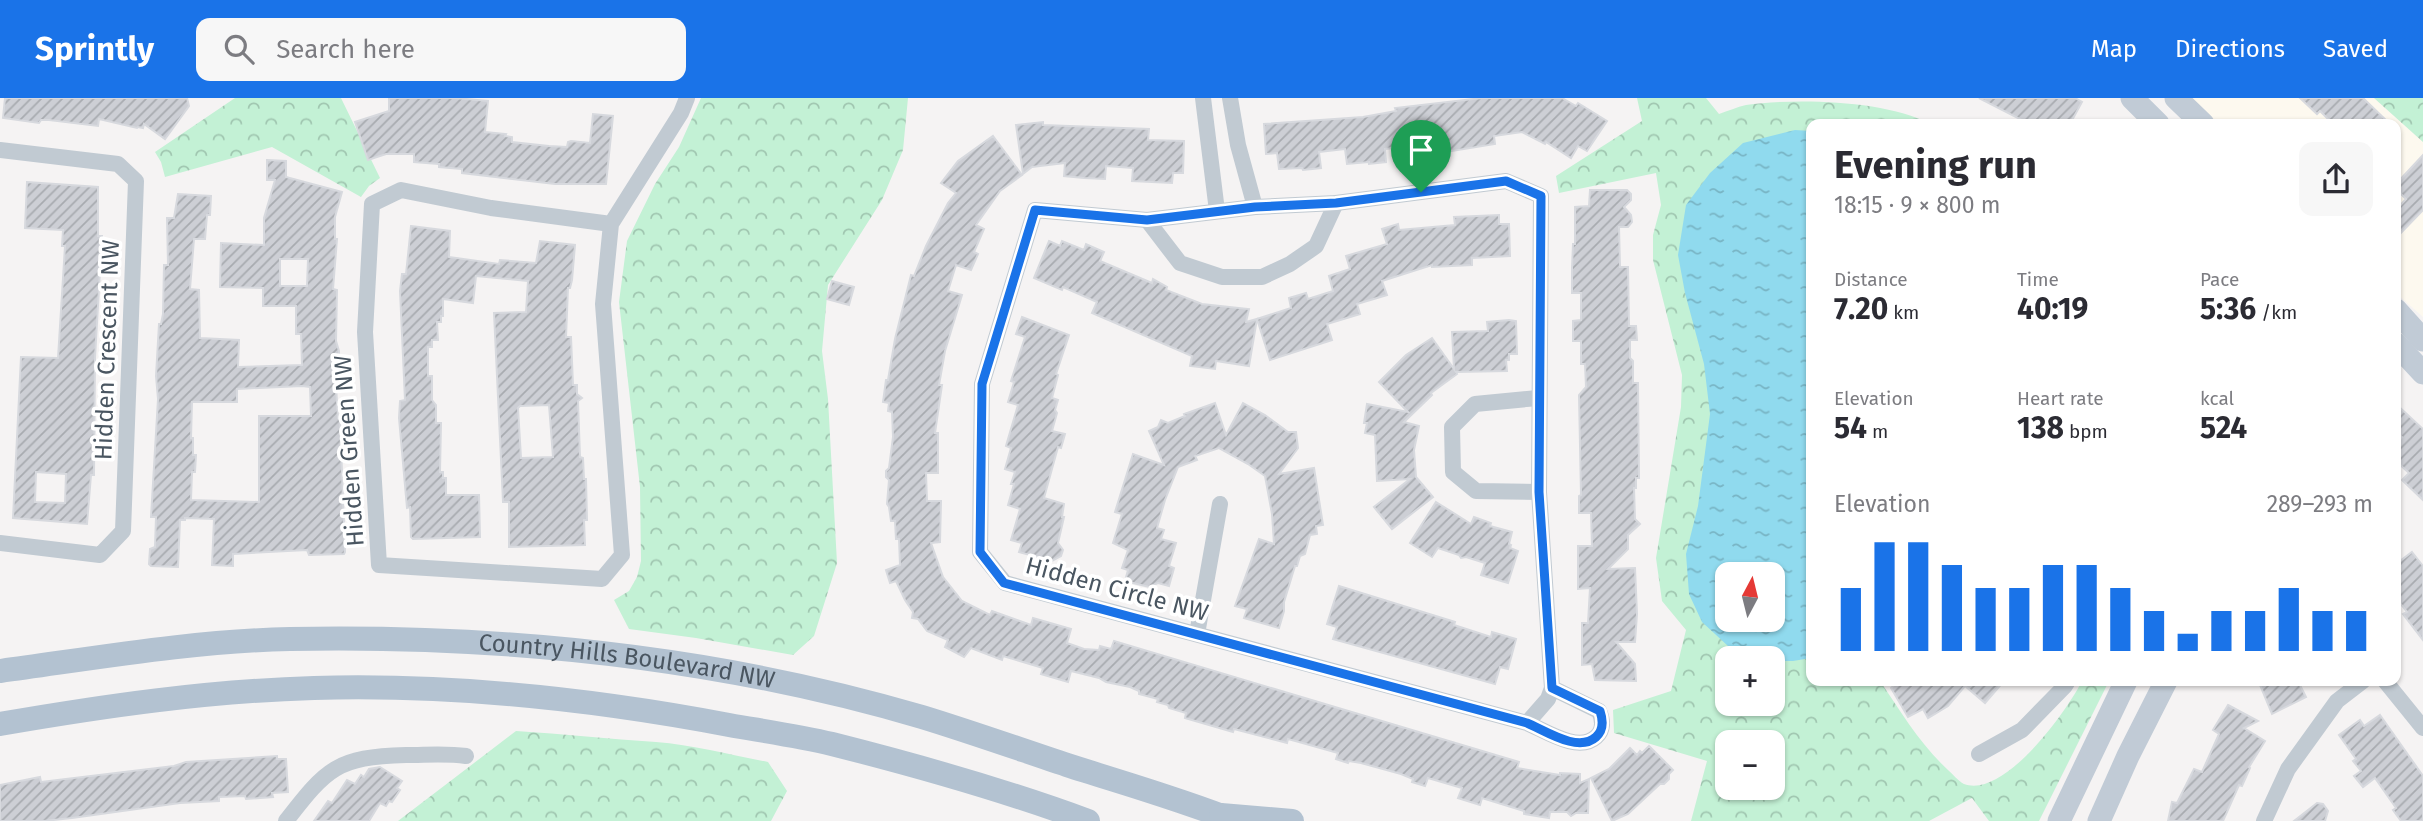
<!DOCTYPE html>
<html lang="en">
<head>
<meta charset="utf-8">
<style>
	body { margin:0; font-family:"Fira Sans",sans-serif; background:#f7f7f7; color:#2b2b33; height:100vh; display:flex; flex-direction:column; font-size:26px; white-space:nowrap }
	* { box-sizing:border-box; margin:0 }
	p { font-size:23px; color:#7c7c81 }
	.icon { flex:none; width:38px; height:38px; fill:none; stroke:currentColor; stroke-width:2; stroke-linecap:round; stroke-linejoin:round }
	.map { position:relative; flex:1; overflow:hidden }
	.details { position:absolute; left:1806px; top:21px; width:595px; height:567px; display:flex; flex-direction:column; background:#fff; border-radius:14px; box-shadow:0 2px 5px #0004 }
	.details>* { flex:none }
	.needle { width:46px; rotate:7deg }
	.fabs { position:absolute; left:1715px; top:464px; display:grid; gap:14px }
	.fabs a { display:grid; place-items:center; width:70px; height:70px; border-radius:14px; background:#fff; box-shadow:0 2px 5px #0004; font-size:35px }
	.pin { position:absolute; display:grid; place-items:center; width:60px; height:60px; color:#fff; margin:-72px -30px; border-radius:50% 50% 50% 0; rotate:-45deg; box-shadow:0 0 7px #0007 }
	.pin .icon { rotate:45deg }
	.round { display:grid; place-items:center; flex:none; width:74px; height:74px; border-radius:14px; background:#f7f7f7 }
	.headline { display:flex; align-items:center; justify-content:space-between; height:119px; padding:0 28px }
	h1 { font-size:38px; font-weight:700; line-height:52px }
	.figures { display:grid; grid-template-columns:repeat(3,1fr); gap:10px; height:119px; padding:7px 28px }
	.figures div { display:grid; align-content:center }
	.figures b { font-size:30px; font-weight:700 }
	.figures small { font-size:19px; font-weight:400 }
	.figures p { font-size:19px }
	.chart { height:196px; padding:14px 28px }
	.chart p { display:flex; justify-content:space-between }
	.chart svg { width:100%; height:126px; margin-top:7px; stroke:#1a73e8; stroke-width:6 }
	header { display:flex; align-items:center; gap:42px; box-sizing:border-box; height:98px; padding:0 35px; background:#1a73e8; color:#fff }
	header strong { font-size:33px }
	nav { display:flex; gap:38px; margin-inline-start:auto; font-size:24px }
	.search { width:490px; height:63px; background:#f7f7f7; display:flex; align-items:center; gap:18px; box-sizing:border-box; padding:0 24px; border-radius:14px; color:#7c7c81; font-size:26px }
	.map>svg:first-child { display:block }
	.commercial { fill:#fdf9ef }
	.park { fill:url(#park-crowns); fill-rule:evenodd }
	.water { fill:url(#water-ripples); fill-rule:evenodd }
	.building { fill:url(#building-hatch); stroke:#d7d9de; stroke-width:2; fill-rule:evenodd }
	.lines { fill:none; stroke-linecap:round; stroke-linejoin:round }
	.street { stroke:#c1cad2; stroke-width:16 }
	.secondary { stroke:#c1cbd6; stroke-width:23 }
	.primary { stroke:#b3c2d1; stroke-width:24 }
	.route-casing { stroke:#fff; stroke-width:14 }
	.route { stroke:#1a73e8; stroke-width:9 }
	.labels { text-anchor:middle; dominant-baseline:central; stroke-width:7; stroke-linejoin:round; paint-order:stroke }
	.street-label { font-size:24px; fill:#4a5661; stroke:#fff }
</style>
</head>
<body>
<header>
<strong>Sprintly</strong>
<div class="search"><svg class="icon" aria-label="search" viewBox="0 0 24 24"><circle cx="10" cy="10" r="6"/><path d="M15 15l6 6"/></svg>Search here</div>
<nav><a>Map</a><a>Directions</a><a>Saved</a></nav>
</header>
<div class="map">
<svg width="2423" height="723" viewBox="0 0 2423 723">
	<defs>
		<pattern id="park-crowns" width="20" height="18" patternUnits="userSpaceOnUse" patternTransform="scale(1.75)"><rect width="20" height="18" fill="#c3f1d5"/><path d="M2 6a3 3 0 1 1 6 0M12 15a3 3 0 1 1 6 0" fill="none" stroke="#a0c6b0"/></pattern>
		<pattern id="water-ripples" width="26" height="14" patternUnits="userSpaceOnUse" patternTransform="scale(1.75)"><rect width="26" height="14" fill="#90daee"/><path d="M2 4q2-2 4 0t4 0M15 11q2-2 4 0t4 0" fill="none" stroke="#78b4c4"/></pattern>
		<pattern id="building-hatch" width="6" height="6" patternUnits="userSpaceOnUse" patternTransform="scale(1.75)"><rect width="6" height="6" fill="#cdcfd5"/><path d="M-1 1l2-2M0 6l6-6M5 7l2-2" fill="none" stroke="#a8abb0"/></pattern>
	</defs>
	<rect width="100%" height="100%" fill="#f5f3f3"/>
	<polygon class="commercial" points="2189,0 2374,0 2423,44 2423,219 2396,195 2396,26 2216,26"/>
	<g class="park">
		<polygon points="235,0 341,0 380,80 369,88 361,99 272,49 165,79 161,64 155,54"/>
		<polygon points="701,0 908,0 903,52 882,102 828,187 822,253 828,301 837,465 814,538 793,557 696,540 629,531 614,502 629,493 637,479 641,463 640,389 619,204 627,143 655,86 679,49"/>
		<path d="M1637,0H1706L1719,16C1728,13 1737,9 1746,7C1795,0 1886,2 1930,26H1811V583H1880C1901,614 1920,646 1948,672C1953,676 1958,683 1964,686C2004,701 2067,613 2082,583H2109L2039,723H1989L1972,700L1929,723H1691L1707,663L1614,635L1613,612L1671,593L1686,532L1662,503L1656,460L1681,309L1682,277L1653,162V137L1661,107L1656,75L1559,95L1556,78L1642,23ZM1727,476H1773V522H1727ZM1727,560H1773V606H1727ZM1727,644H1773V690H1727Z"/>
		<polygon points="2374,0 2423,0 2423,44"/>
		<path d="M516,633C563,636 610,641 656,644C693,647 731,657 768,664L787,693L771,723H398Z"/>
	</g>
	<path class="water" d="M1795,32L1811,33V560L1793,563H1773V560H1752L1728,548L1702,524L1689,496L1686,456L1698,408L1710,316L1704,266L1685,195L1678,157L1686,107L1710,75L1743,45ZM1727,476H1773V522H1727Z"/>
	<g class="building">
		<polygon points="5,0 187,0 189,8 165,41 144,26 143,30 138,29 137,30 99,21 98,28 49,22 41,22 39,25 3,20"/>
		<polygon points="389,0 455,0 488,3 485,34 506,36 505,38 512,39 512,44 549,48 567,49 568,44 571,43 590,45 593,16 613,18 606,86 555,86 462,75 462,71 439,69 439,66 414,64 414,56 386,56 368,62 355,24 389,13"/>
		<polygon points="1482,0 1562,0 1576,8 1578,5 1607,23 1587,53 1578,48 1571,60 1546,44 1545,46 1522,34 1494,38 1495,46 1427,57 1427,59 1414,60 1412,48 1385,51 1386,64 1369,66 1369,64 1347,66 1345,51 1319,54 1321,70 1303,72 1302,70 1279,71 1277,55 1266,56 1264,26 1363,19 1396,13 1395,10"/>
		<polygon points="1979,0 2075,0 2082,4 2070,26 2022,26 2022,22"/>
		<polygon points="2300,0 2363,0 2390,26 2333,26 2320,13 2317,16"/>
		<polygon points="1043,24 1043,27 1149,31 1148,42 1184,43 1183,75 1173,75 1172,85 1132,83 1133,70 1106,68 1105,81 1084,80 1064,78 1065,65 1032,69 1023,76 1016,27"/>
		<polygon points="993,38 1022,77 1000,93 976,127 984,131 974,154 978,156 971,172 956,167 948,193 962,197 945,253 939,287 942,287 935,335 938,335 938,375 926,375 927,403 941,403 940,444 931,445 943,479 962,503 990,517 992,513 1031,527 1033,520 1071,531 1067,545 1084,551 1099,552 1100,548 1111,551 1114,543 1519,664 1517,670 1560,677 1560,675 1580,676 1580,685 1589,681 1588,715 1576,715 1571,718 1567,714 1550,714 1549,720 1524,716 1524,713 1482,700 1480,707 1458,700 1462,690 1428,680 1425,688 1412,684 1413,681 1401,676 1361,665 1349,663 1348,665 1336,661 1338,655 1299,644 1288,641 1287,645 1234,631 1233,634 1185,620 1186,615 1169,610 1168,607 1157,604 1158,601 1139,596 1139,593 1130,589 1106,584 1099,580 1071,573 1068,584 1041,576 1043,570 1003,558 1002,562 971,550 964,559 945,549 948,542 927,533 918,521 912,520 913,514 905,502 896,483 890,485 886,472 900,467 899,441 896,441 895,423 891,423 889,409 887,406 889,382 886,379 886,373 889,370 893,339 892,314 888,313 889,305 883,304 886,282 888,282 895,241 911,177 914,178 926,148 948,105 956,95 941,85 958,63"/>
		<polygon points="2423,57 2423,112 2396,140 2396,112 2406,101 2396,91 2396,86"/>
		<path d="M267,62L286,63V79L342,94L335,119V141H337L333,191L337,192L336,243L339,253L340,288H336L338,320L340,321L345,454L344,456L309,457L307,452L233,456V468L212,467L214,421L185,420V422H180L178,469L151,468L149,466L150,451L155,449L156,419H151L158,301L156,278L159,226H161L163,216L164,167H168L167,120H174L178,96L211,98L210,117H207L205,141H194L190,191L199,192L200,240L239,242L238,269L302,267L301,236H296V208H263V190L220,189L221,145L264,147V120L275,82H267ZM280,161H308L307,188H280ZM302,288L310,289L311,318H259V404L191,402L192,374H195L196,357H193V340H191L192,304H237V291Z"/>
		<path d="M27,84L98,89V138H102L95,260L94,377H91L87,426L13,420L21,259L58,260L65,148H62L63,132L25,130ZM36,374L66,376L65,405L35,404Z"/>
		<polygon points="1590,92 1627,92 1631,96 1631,102 1624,109 1631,117 1632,124 1628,129 1619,129 1620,169 1628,169 1629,228 1636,228 1637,242 1630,242 1630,260 1633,263 1633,285 1638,285 1639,380 1636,380 1636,390 1634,390 1635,421 1640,426 1628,437 1628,451 1608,471 1635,470 1637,516 1635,544 1616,544 1635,566 1636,583 1595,582 1592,566 1582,567 1582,525 1588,525 1590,490 1578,491 1578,448 1592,448 1591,415 1579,415 1579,398 1581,397 1579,297 1586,289 1585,266 1581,266 1581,243 1573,243 1573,223 1581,222 1581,195 1572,195 1572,170 1573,146 1575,146 1575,109 1589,108"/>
		<polygon points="1499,117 1499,126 1509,126 1510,158 1472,160 1472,167 1432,169 1432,167 1382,183 1387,197 1357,206 1360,216 1327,226 1332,242 1270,262 1257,221 1291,210 1289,200 1306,195 1308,201 1333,193 1329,178 1350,171 1346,158 1387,146 1382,131 1398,126 1399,132 1455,127 1454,119"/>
		<path d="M411,128L450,133L449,159L499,166L500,162L536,165L540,143L575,147L572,182L570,190H568L566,239H571L573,287H577V296L582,300L578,303L580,359L583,360L584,381H586L587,422H584L585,447L509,449V404H503L494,215L526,214L528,183L476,178L473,205L443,201V218H441V224H437L438,242H432V249H428V278H432V302L436,307V325H441L440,374H443V380H446V397H479L480,439L413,441L411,439L410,409L407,410L399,320L400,303L405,302L400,193L402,176H406ZM549,307L553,359L521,360L518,310L520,308Z"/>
		<polygon points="1049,143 1060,148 1062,143 1084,152 1086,146 1104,154 1100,163 1152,185 1153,181 1167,189 1166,192 1202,206 1249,211 1246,224 1257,221 1249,268 1216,263 1215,271 1190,268 1192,258 1092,215 1097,204 1063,189 1062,192 1034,180"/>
		<polygon points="832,183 854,189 849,207 827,201"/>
		<polygon points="1022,219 1069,237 1056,276 1058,277 1052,300 1058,302 1055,312 1057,315 1052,333 1065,336 1061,350 1058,349 1044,400 1064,406 1062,419 1064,419 1058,445 1063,452 1061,458 1052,463 1019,454 1022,445 1011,442 1020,411 1008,407 1014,386 1011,386 1015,374 1005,371 1011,350 1006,348 1018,307 1008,304 1014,284 1011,283 1025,239 1016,236"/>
		<polygon points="1509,222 1516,223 1517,256 1509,256 1509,262 1506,262 1507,273 1456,274 1457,276 1431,295 1432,297 1404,324 1419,328 1414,352 1416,379 1433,399 1392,431 1374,409 1410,381 1377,383 1375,337 1365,335 1367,325 1364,325 1367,306 1408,314 1379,284 1406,257 1432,240 1454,271 1452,234 1488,233 1487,224"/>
		<polygon points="1215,305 1226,337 1243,305 1265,317 1288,334 1296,334 1298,350 1279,376 1314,370 1323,427 1316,428 1317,436 1310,437 1305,456 1300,458 1297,468 1295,468 1284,504 1284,513 1279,530 1244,520 1247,511 1235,508 1259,441 1274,446 1272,416 1265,378 1248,366 1219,350 1195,358 1197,362 1178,369 1165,402 1157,430 1164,432 1161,441 1176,445 1169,468 1174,470 1169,488 1158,485 1149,489 1125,483 1128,472 1122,470 1128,452 1113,445 1122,416 1115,414 1133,356 1164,367 1149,333 1158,329 1161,322 1168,325 1185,318 1184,316"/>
		<polygon points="2396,306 2423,331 2423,402 2402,382 2409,375 2396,363 2396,346 2402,339 2396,334"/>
		<polygon points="1436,404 1471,426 1474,419 1491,425 1490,428 1512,434 1509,446 1511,447 1510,450 1518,453 1508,485 1481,477 1485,465 1466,459 1461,460 1459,457 1438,450 1432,459 1410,445"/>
		<polygon points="2412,454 2423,468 2423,542 2403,516 2407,514 2396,500 2396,466"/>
		<polygon points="1339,488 1455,524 1454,527 1491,539 1492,534 1516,541 1508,571 1500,569 1495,586 1333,541 1337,529 1327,526"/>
		<polygon points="1899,583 2004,583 1985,605 1965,588 1948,608 1928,620 1923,611 1908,619 1891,590"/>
		<polygon points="2268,583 2298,583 2306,599 2272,616 2260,587"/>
		<polygon points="2228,607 2258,623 2244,630 2265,643 2249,669 2250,670 2242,688 2239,687 2223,723 2168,723 2172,704 2177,705 2194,671 2202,674 2219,636 2213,632"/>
		<polygon points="2380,617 2423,678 2423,723 2401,723 2393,712 2396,710 2375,680 2363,689 2354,678 2361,673 2353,663 2356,661 2339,637 2360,622 2364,628"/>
		<polygon points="1649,648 1673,672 1669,676 1669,681 1664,686 1660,686 1628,716 1612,723 1591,680 1609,671 1630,650 1637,657 1640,653 1642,655"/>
		<polygon points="277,658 277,661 286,661 288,694 272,695 273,699 246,701 245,698 219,699 219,703 180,705 72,720 44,723 0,723 0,687 40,679 41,684 174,668 186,664"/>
		<polygon points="380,669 402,683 397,690 400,692 392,704 389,703 386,708 380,705 369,723 314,723 328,703 332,705 347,682 355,686 361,677 364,679 369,671"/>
		<polygon points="2317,705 2323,706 2328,713 2325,723 2294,723"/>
	</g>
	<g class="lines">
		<g class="street">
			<polyline points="1203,0 1217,113"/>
			<polyline points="1230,0 1238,47 1255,109"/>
			<polyline points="0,52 118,66 136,83 123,433 100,457 0,445"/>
			<polyline points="1147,122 1180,165 1222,179 1262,179 1290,166 1316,148 1336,105"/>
			<polyline points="611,126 491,110 401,92 372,106 365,234 379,467 602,481 622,457 603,206 611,126 681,15 687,0"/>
			<polyline points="1538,300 1475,306 1452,329 1453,374 1476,393 1539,394"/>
			<polyline points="1197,536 1220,406"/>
			<polyline points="2385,583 2423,630"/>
			<path d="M1527,625L1548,601L1552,590L1539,394L1541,98L1506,83L1336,105L1255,109L1147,122L1035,112L982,286L980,454L1005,485L1527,625C1546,633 1578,655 1596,639C1604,632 1603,622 1599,613L1552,590"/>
			<polyline points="1979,656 2022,632 2065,588 2068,583"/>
			<path d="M286,723C327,670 337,659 406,657C426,657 446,655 466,658"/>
			<polyline points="2264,723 2288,671 2337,603 2363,583"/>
		</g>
		<g class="secondary">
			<polyline points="2132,0 2158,26"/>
			<polyline points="2176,0 2203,26"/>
			<polyline points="2396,212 2423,242"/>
			<polyline points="2396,246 2423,275"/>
			<polyline points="2059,723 2126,583"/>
			<polyline points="2099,723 2128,658 2166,583"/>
		</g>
		<g class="primary">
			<path id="s1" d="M0,573C96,560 193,543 290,541C502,537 718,559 922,619C971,634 1019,651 1067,667C1123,685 1180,701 1235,723"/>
			<path d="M0,626C104,608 208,593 314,590C453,586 592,601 729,627C763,633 798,638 832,646C919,668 1004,692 1088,723"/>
			<polyline points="1221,717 1292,723"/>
		</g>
	</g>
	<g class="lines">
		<g class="route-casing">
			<path id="route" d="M1506,83L1541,98L1539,394L1552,590L1600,613C1603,622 1604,632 1596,639C1578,655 1546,633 1527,625L1004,485L980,454L982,286L1035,112L1147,122L1255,109L1336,105Z"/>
		</g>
		<use href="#route" class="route"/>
	</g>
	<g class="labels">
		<g class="street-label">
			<text transform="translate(107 252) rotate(-88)">Hidden Crescent NW</text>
			<text transform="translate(349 353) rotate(-94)">Hidden Green NW</text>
			<text transform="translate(1117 491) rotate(15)">Hidden Circle NW</text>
			<text stroke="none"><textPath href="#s1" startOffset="630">Country Hills Boulevard NW</textPath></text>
		</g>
	</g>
</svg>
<div class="fabs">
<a><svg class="needle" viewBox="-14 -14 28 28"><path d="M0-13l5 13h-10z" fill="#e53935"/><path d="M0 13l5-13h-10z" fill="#7c7c81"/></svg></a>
<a>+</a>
<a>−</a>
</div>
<div class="pin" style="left:1421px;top:94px;background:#1e9e55"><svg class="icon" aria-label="arrive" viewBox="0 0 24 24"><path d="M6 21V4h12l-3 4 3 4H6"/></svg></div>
<section class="details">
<div class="headline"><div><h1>Evening run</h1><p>18:15 · 9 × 800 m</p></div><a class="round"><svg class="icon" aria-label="share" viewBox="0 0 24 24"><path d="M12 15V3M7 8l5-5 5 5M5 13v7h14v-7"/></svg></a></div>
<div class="figures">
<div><p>Distance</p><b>7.20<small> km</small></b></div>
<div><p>Time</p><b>40:19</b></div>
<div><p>Pace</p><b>5:36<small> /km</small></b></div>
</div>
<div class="figures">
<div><p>Elevation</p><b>54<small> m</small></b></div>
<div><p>Heart rate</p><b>138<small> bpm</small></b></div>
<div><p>kcal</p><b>524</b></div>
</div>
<div class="chart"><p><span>Elevation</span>289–293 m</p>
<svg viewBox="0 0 160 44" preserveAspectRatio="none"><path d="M5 44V22M15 44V6M25 44V6M35 44V14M45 44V22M55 44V22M65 44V14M75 44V14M85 44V22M95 44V30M105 44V38M115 44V30M125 44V30M135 44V22M145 44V30M155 44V30"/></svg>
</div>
</section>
</div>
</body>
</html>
